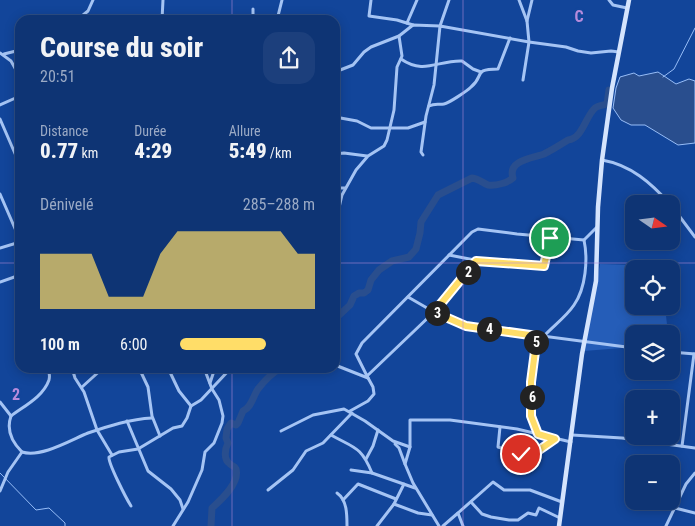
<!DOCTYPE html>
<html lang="fr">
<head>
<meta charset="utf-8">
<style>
	body { margin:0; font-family:"Roboto Condensed",sans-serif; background:#1c3f7c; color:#f1f3f6; height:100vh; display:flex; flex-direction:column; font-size:19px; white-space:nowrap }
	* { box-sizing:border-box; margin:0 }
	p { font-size:16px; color:#9baac5 }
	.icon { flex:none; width:28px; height:28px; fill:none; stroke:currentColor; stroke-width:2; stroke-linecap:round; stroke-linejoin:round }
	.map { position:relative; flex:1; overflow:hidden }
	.side { position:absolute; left:15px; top:15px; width:325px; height:358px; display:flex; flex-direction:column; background:#0e3474; border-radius:15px; box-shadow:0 2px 12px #0003,0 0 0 1px #2e4f86 }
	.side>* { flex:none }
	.needle { width:32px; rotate:104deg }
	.buttons { position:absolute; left:625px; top:195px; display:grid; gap:10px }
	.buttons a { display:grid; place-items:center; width:55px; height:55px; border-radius:10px; background:#0e3474; box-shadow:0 2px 12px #0003,0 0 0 1px #2e4f86; font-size:25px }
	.pin { position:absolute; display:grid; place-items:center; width:42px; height:42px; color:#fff; margin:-21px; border:2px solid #fff; border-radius:50%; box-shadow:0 1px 5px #0007 }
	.km { position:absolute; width:25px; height:25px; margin:-12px; border-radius:50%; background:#222; color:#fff; font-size:14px; line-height:25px; text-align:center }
	.round { display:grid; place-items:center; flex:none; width:52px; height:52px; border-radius:15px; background:#1c3f7c }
	.headline { display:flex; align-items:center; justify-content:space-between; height:85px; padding:0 25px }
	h1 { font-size:28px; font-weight:800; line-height:38px }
	.metrics { display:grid; grid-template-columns:repeat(3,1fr); gap:8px; height:85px; padding:5px 25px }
	.metrics div { display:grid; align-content:center }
	.metrics b { font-size:21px; font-weight:800 }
	.metrics small { font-size:14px; font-weight:400 }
	.metrics p { font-size:14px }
	.chart { height:140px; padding:10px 25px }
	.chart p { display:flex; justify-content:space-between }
	.chart svg { width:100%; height:90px; margin-top:5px; fill:#ffdd68; opacity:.7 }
	ul { padding:0 25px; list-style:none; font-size:16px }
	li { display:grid; grid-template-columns:80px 60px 1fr; align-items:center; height:38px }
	li i { height:12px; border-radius:6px; background:#ffdd68 }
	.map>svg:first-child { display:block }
	.green { fill:#255db8 }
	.water { fill:#294e8e; stroke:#97bdf7 }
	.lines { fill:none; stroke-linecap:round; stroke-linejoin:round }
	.stream { stroke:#97bdf7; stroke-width:1 }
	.river { stroke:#294e8e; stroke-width:7 }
	.street { stroke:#a5c4f4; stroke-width:3 }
	.secondary { stroke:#d5e4fd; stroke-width:4.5 }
	.route-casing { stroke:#fff; stroke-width:10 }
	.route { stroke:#ffdd68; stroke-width:6 }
	.grid { fill:none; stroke:#b68bdc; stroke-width:1; stroke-opacity:0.55 }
	.grid-label { font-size:16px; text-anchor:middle; font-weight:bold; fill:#b68bdc; stroke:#12459a; stroke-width:5; stroke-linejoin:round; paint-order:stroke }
</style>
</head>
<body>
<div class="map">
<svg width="695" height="526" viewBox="0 0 695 526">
	<rect width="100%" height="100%" fill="#12459a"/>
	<polygon class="green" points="600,264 660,266 660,269 634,269 634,306 665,306 668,334 634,334 634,347 584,351"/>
	<polygon class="water" points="658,72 676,84 689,79 695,81 695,143 678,145 645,125 631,125 621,120 613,108 616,88 620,77 634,73 639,76"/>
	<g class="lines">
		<g class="stream">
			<polyline points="663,77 674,69 695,28"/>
			<polyline points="0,473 36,510 49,508 65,523 65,526"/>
		</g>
		<g class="river">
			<path d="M335,319L350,305L354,296L359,293H364L368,290L371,280L379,270L392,261L409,257L416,249L420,233L421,222L438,195L472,178C479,179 483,183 488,185C496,186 507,183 513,178C507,160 534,158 544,154C552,150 560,145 568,140C583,138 585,117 595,108C597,106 603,105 607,104L609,90"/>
			<path d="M211,526L212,508C221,500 240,483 236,469C234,465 233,467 230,464C223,459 225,449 228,443L226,438L227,429L231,423L236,425L238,423L243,411C252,407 253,396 258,389C265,380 272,373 281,368"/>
		</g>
		<g class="street">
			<polyline points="371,0 369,16 397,20 413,25"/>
			<polyline points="519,0 527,21 529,42 523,80"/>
			<polyline points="609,0 613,5 627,8"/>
			<polyline points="77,20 88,11 93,0"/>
			<polyline points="162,20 163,0"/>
			<polyline points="253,20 253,9"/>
			<polyline points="277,20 282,0"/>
			<polyline points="527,21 532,0"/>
			<polyline points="407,23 417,0"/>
			<polyline points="0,53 11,61 20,77"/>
			<polyline points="4,54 20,50"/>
			<path d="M401,59C424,75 438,60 462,61L473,69L481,72"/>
			<polyline points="335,72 353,65 364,52 371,47 399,36 413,25 440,26 449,0"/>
			<polyline points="0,105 20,96"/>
			<path d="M429,106C435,103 439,105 444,104C449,103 467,91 471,87C485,76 472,69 498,69L510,38"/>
			<polyline points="335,117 357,121 371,128 408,128 425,122"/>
			<polyline points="0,119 20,165"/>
			<polyline points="335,154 344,153 367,156"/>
			<polyline points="423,155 421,152 426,116 434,85 440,26 529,42 566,47 578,51 591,53 611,51 619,52"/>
			<path d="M602,160C631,165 651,183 670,204"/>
			<polyline points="335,188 345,188"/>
			<polyline points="0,194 20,240"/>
			<polyline points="671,205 695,237"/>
			<polyline points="335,225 342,195 356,170 368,156 384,146 387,140 394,110 397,67 402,56 399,36"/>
			<polyline points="0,248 20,242"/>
			<polyline points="449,255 485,262 541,267 545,263 550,238"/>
			<polyline points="477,261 434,312 367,376 356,354 362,343 472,232 478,229 517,234 584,240 597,227"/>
			<polyline points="0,282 20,275"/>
			<polyline points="408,297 434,312 466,326 634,348"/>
			<polyline points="537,336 531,381 531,416 537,434"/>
			<path d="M544,336C553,326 566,317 574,305C586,288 588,259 584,240"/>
			<polyline points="671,352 695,354"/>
			<polyline points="335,365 368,378"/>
			<polyline points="72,368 75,378 84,392 97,430 112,455"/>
			<polyline points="139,368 148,387 152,416 160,436"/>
			<polyline points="168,368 179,391 191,406"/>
			<polyline points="210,383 215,368"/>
			<polyline points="82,387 103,368"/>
			<polyline points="0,402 11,416"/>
			<polyline points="350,411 368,401 374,394 373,387 367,376"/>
			<polyline points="127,421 148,471 171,489 180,500 183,509"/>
			<path d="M500,427L498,447C528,458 529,459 554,440"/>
			<polyline points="281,431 313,415 344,409 365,421 393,441 410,447"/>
			<path d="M331,435C354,448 361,446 372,473"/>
			<polyline points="572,435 622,438 695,448"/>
			<polyline points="395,444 399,448 405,464"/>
			<polyline points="682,446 694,354"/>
			<path d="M22,452C41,458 71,440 88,433C109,426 130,419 152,418"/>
			<polyline points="366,459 373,446 378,430"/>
			<polyline points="351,470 372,473 415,488"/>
			<polyline points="268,490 293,470 306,451 323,443 352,413"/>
			<path d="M0,491L8,472L22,452C12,442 6,430 11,416C24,406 43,397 49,380C50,376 49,371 48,368"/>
			<path d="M337,493C347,500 347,514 347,526"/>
			<polyline points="343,500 358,484 396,499"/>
			<polyline points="671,500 677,503"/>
			<polyline points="471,502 482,514 491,517 509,520 518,520 528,513 536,515 539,508 560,518"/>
			<polyline points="394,504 404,484"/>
			<path d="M131,506C126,498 108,463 109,457L119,452L138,449L173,428L182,426L187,418L191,406L201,400L231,368"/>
			<polyline points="675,508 695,513"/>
			<polyline points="458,513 493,482 504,490 530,490 562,502"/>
			<polyline points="173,526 188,502 202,470 205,452 214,443 222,423 223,416 219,400 212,389 204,368"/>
			<polyline points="377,526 394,504 418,513 432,515"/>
			<polyline points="439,526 413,483 405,464 410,447 410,420 450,420 517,429 571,442"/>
			<polyline points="443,526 458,513 463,526"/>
			<polyline points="666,526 686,484 695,473"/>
		</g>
		<polyline class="secondary" points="559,526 582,354 596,281 598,207 602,160 612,88 629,0"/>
	</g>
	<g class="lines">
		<g class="route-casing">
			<polyline id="route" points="521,454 532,455 555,439 538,434 531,416 531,382 537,336 466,326 434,312 476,261 544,266 550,238"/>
		</g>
		<use href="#route" class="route"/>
	</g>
	<path class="grid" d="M232,0V20M463,0V526M0,263H20M335,263H695M232,368V526"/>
	<g class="grid-label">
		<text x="579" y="22">C</text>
		<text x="16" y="400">2</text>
	</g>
</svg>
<div class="buttons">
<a><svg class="needle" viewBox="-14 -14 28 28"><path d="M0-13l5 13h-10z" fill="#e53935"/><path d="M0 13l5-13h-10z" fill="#9baac5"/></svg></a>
<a><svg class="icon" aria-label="locate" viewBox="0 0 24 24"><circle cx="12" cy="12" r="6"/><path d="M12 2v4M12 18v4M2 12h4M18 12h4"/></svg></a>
<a><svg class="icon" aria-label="layers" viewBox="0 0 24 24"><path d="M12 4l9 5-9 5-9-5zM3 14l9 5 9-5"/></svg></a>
<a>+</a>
<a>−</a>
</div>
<div class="pin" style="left:550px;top:238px;background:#1e9e55"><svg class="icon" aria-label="arrive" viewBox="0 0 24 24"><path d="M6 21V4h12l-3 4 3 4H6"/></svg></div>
<div class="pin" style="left:521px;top:454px;background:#d93025"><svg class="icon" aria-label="check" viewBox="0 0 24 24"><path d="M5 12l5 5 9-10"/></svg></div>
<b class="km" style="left:468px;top:272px">2</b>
<b class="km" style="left:437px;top:313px">3</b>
<b class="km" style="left:489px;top:329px">4</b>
<b class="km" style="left:536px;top:342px">5</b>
<b class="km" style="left:532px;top:397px">6</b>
<section class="side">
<div class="headline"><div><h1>Course du soir</h1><p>20:51</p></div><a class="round"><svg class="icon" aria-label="share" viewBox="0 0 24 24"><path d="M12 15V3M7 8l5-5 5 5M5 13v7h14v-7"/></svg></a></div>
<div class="metrics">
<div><p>Distance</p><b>0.77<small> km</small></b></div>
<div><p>Durée</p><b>4:29</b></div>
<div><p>Allure</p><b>5:49<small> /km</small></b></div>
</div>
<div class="chart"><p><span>Dénivelé</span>285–288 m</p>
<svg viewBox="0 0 160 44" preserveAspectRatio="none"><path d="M0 44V17L10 17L20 17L30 17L40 38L50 38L60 38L70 17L80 6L90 6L100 6L110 6L120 6L130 6L140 6L150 17L160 17V44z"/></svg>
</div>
<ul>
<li><b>100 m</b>6:00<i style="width:64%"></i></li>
</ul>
</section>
</div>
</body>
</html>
